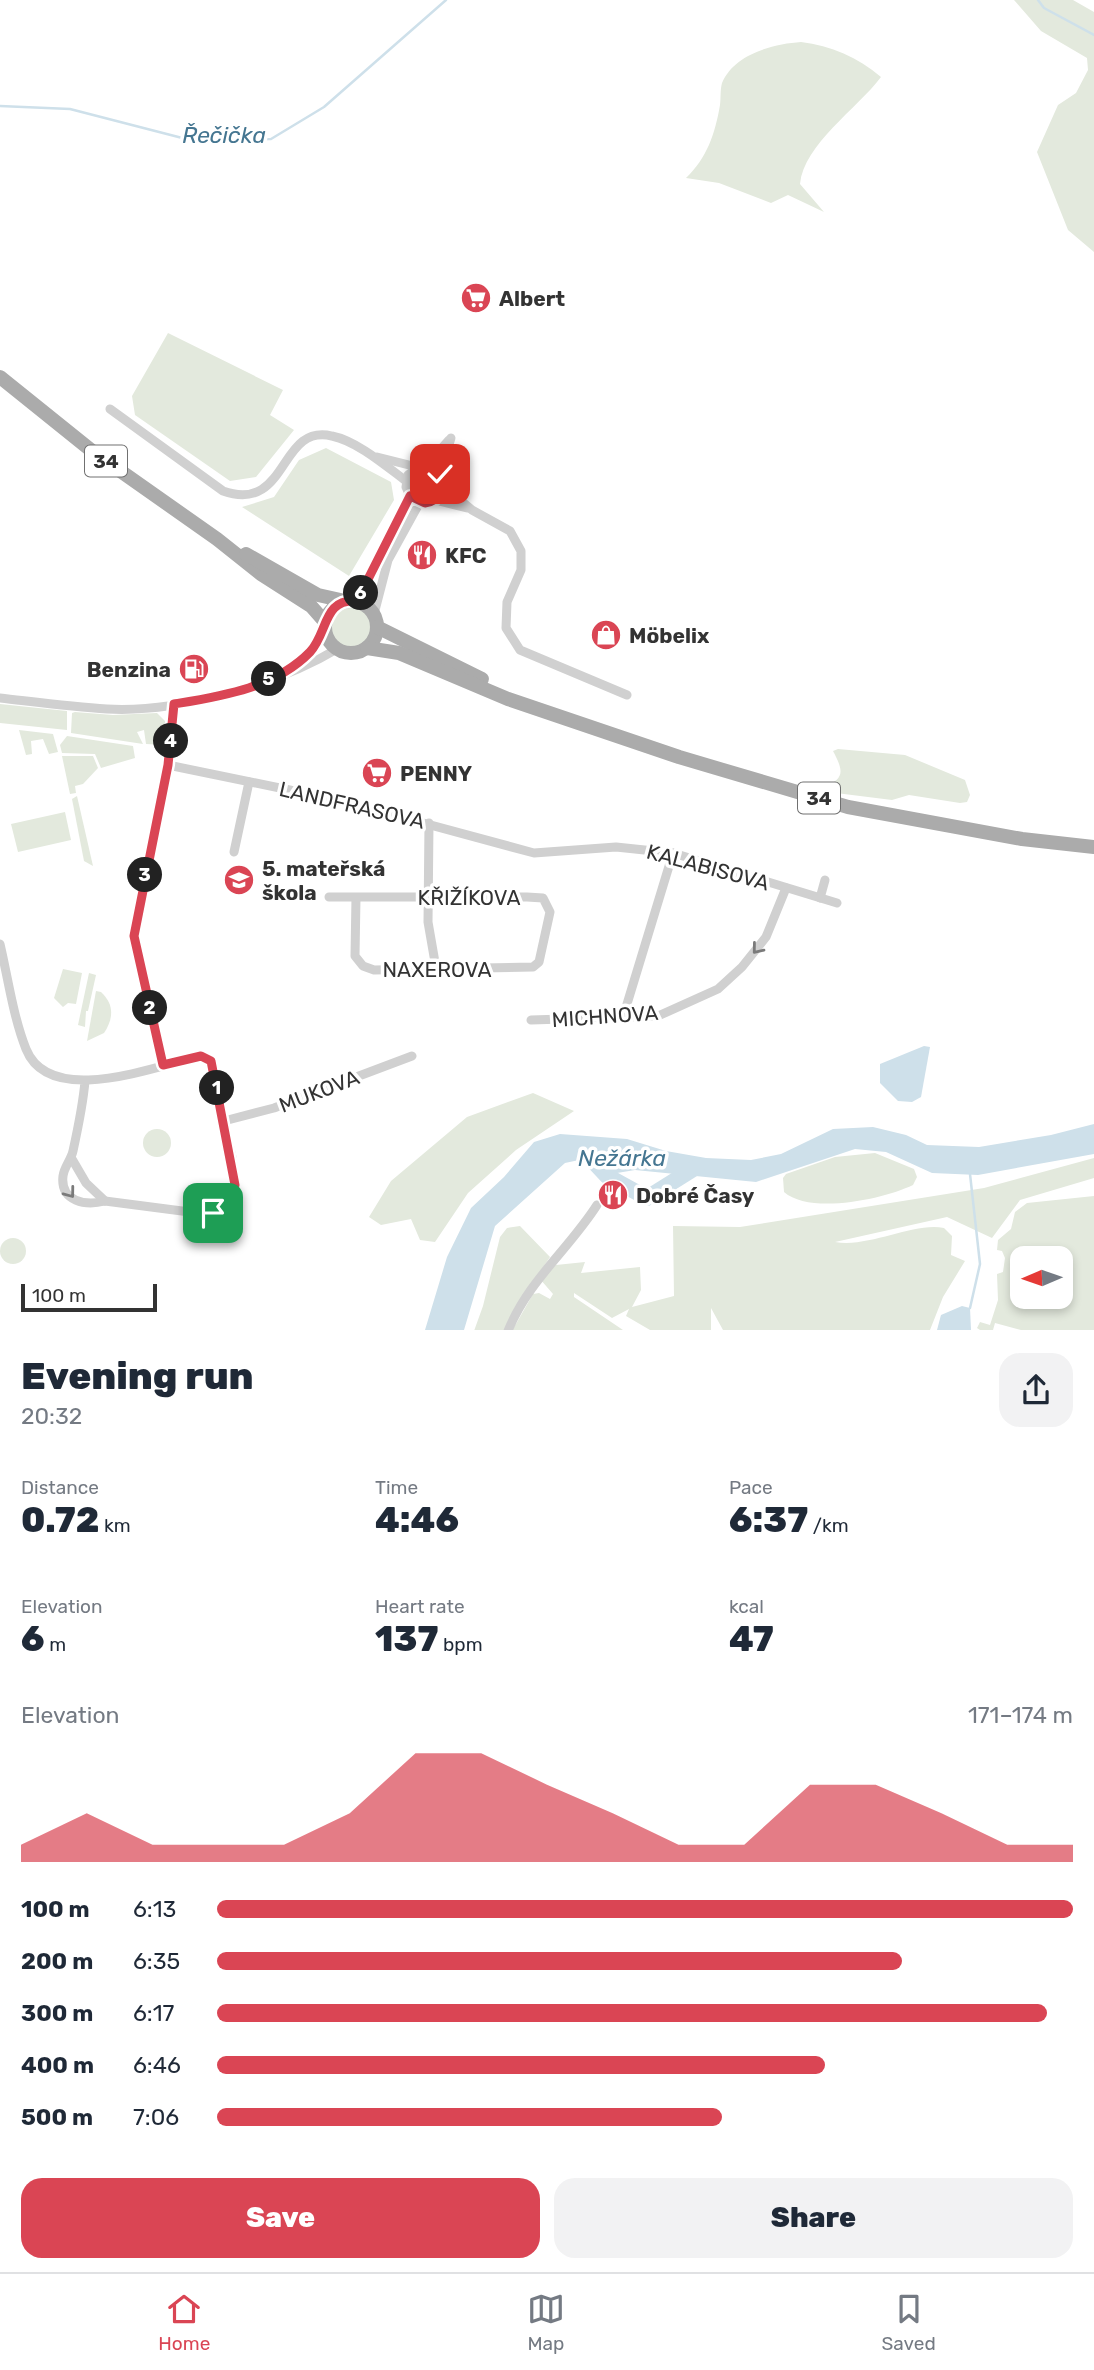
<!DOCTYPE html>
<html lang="en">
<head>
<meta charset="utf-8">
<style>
	body { margin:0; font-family:Rubik,sans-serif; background:#f2f2f3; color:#1f2937; height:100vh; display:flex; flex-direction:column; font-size:26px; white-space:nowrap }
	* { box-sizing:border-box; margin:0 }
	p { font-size:23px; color:#747a83 }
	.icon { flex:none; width:38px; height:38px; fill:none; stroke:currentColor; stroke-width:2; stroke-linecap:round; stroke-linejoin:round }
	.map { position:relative; height:1330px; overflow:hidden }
	.sheet { display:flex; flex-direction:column; background:#fff; flex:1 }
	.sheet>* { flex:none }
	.needle { width:46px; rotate:268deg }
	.tools { position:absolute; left:1010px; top:1246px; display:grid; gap:14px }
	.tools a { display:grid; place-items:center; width:63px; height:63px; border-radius:14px; background:#fff; box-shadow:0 4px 10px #0003; font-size:35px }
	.scale { position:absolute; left:21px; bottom:18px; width:136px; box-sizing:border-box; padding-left:7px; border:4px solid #333; border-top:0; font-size:19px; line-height:24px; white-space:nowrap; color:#333; -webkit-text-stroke:5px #fff; paint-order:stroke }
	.pin { position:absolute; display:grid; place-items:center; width:60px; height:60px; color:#fff; margin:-30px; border-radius:14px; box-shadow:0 4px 10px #0006 }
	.km { position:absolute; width:35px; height:35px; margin:-18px; border-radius:50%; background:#222; color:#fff; font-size:19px; line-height:35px; text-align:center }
	.round { display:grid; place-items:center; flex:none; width:74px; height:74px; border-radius:21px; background:#f2f2f3 }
	.head { display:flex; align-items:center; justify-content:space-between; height:119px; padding:0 21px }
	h1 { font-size:38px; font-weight:800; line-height:52px }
	.figures { display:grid; grid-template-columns:repeat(3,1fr); gap:10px; height:119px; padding:7px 21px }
	.figures div { display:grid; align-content:center }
	.figures b { font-size:35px; font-weight:800 }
	.figures small { font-size:19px; font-weight:400 }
	.figures p { font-size:19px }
	.chart { height:196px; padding:14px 21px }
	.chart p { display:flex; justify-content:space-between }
	.chart svg { width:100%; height:126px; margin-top:7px; fill:#da4554; opacity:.7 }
	.button { display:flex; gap:14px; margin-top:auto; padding:14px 21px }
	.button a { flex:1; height:80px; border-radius:21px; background:#da4554; color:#fff; font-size:28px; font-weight:800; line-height:80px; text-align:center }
	.button a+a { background:#f2f2f3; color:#1f2937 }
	ul { padding:0 21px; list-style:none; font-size:23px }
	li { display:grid; grid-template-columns:112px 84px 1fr; align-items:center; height:52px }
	li i { height:18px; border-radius:9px; background:#da4554 }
	.menu { display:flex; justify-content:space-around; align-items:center; height:98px; border-top:2px solid #e0e1e3; background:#fff; font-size:19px; color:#747a83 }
	.menu a { display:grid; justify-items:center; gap:4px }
	.menu .on { color:#da4554 }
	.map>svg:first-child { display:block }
	.green { fill:#e3e9dd; fill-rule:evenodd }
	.water { fill:#cee0ea }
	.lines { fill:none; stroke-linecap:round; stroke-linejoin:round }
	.stream { stroke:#cee0ea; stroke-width:2.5 }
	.river { stroke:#cee0ea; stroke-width:16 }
	.minor { stroke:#d0d0d0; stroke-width:9 }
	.primary { stroke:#ababab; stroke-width:14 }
	.oneway { stroke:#7a7a7a }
	.route-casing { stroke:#fff; stroke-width:14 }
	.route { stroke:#da4554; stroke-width:9 }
	.labels { text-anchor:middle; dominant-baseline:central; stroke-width:7; stroke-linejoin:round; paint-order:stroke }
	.shield { fill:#fff; stroke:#707070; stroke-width:2 }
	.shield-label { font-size:19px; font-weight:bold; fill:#333 }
	.poi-label { font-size:21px; font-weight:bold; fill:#333; stroke:#fff; text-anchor:start }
	.street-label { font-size:21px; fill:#333; stroke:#fff }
	.water-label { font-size:23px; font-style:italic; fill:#457691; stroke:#fff }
</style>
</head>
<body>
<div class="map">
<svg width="1094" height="1331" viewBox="0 0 1094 1331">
	<rect width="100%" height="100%" fill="#fff"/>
	<g class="green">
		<polygon points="1014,0 1073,0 1094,12 1094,252 1068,230 1037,152 1058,105 1076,93 1088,70 1087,58 1041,31"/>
		<path d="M801,42C831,46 858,57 881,77C857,109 804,144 800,184L824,212L788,195L771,203L719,183L686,178C707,158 715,134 720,105C721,98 720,90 722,83C734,54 773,44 801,42Z"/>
		<polygon points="168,333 283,390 270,415 294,430 256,477 230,481 135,415 132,396"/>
		<polygon points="326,448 391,482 394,500 349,576 242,507 274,497 299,460"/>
		<circle cx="424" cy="485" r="13"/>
		<circle cx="351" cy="627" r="20"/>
		<polygon points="0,704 67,711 67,730 0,723"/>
		<polygon points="75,712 113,715 157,713 165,721 165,745 146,744 144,730 137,732 143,744 71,733 72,713"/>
		<polygon points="19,730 53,734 58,752 49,754 43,739 31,741 32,754 26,755"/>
		<polygon points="67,736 133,746 135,758 101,768 95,754 62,753 60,745"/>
		<path d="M838,749L905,755L965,780L970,795L967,802L960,803L909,795L892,800L828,792L823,787C846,779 843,770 833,751Z"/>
		<polygon points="62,756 93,756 98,768 83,784 75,786 76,793 70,794"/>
		<polygon points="77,796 93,866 84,861 72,799"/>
		<polygon points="65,812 71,840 18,852 11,824"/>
		<polygon points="63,969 82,973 76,1004 68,1003 63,1007 54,998"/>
		<polygon points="89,973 96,975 88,1011 86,1011 85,1027 78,1025"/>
		<path d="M96,991L101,992C114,1004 114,1018 104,1033L87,1041Z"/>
		<polygon points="533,1093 574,1111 516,1150 468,1193 435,1242 420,1240 411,1219 381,1225 369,1217 391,1181 467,1117"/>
		<circle cx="157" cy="1143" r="14"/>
		<path d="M875,1153L914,1169L917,1177L913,1185C884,1199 810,1215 784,1192L783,1178L786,1174L835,1157Z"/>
		<path d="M1094,1158V1178L1020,1200L992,1238L947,1217L835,1242C870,1248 913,1222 944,1228L952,1236L951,1255L965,1261L943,1297L930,1330H723L711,1308V1330H650L626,1316L629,1309L612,1318L574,1293V1297L623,1330L512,1331L533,1294L539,1293L550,1299L553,1294L540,1279L556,1265L585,1262L581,1273L640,1267L641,1290L632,1307L674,1296L673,1226L740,1227L984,1188Z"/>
		<path d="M1094,1196V1330H1021L995,1323L993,1330H980L977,1328L980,1322L990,1325L998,1300L997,1274L1003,1272L1005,1258L1002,1251L997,1250L998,1240L1011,1229L1015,1212L1027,1203ZM1022,1258H1060V1297H1022Z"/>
		<polygon points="520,1226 550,1257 512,1313 505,1330 474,1331 483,1306 500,1237 507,1228"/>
		<circle cx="13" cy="1251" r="13"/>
	</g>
	<g class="water">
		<polygon points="924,1046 930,1047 921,1097 912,1102 898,1101 880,1083 880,1064"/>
		<polygon points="1094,1124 1094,1154 978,1175 932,1173 886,1152 855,1149 756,1182 635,1170 599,1176 579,1160 565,1163 495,1226 464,1330 425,1330 447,1257 471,1208 504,1177 534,1142 560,1134 627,1139 666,1151 706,1158 751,1160 781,1154 833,1129 873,1127 906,1135 927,1145 979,1147 1051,1135"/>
		<polygon points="962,1306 970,1308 971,1330 937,1330 941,1315"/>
	</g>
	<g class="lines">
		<g class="stream">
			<polyline points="1038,0 1044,8 1094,35"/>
			<polyline points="0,106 70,109 190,140 271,139 324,107 446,0"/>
			<polyline points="970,1174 980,1264 970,1308"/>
		</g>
		<polyline class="river" points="593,1161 607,1176 647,1198 698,1166"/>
		<g class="minor">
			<path d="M110,409L223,491C289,514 278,423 332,436C357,441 386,466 406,481"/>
			<polyline points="377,457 417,467"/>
			<polyline points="427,465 449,440"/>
			<polyline points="440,474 451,438"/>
			<polyline points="443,486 472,510 510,531 521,551 521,570 507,602 506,628 520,650 627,695"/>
			<polyline points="435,500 467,508"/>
			<path d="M357,601L410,496L406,487L408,475L422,465C435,465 443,473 443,486L435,500L420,502L410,496"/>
			<polyline points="374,614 388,560 420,502"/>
			<polyline points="297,665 325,631"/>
			<path d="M0,698C35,702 71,707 107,709C177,713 277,685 337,649"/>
			<polyline points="168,765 338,800 534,853 616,847 673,853 837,903"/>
			<polyline points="429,823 428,922 436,968"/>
			<polyline points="234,852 249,782"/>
			<polyline points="329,897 527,897 543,898 550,912 539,962 533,967 374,970 363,966 355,956 356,897"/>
			<polyline points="820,898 825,880"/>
			<path d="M0,944C8,978 13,1016 26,1049C50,1109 158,1065 201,1056L209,1058L232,1157L235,1185L228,1203L223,1209L205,1214L105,1201C86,1206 60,1202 63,1176C64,1167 71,1160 73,1151C78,1128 83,1105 85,1081"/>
			<polyline points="631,1017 627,1004 673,853"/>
			<polyline points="531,1020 658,1016 718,989 742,967 766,937 786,888"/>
			<polyline points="164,1065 134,936 168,765 174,704"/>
			<polyline points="224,1121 274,1108 412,1056"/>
			<polyline points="72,1159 86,1183 105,1201"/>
			<path d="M508,1331C528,1281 569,1249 597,1205"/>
		</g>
		<g class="primary">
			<polyline points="0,377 92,451 217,539 261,574 311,606 325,622"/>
			<polyline points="246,554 318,595 345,601"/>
			<circle cx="351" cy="627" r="26"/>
			<polyline points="377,627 482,679"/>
			<polyline points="367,648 399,653 508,699 679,757 848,807 1022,839 1094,847"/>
		</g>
	</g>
	<defs><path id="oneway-chevron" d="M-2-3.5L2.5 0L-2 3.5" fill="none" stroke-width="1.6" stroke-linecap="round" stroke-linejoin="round" transform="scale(1.75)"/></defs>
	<g class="oneway">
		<use href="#oneway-chevron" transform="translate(757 949) rotate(129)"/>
		<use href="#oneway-chevron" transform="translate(70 1193) rotate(53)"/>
	</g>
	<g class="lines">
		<g class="route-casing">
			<path id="route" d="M213,1213L228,1203L235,1185L211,1061L201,1056L163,1065L134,936L168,765L174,704C222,696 275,688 310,652C328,633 323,598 357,601L410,496L425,503C440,501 446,488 440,474"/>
		</g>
		<use href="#route" class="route"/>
	</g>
	<defs>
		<g id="supermarket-disc" transform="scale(1.575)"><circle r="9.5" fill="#da4554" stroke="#fff"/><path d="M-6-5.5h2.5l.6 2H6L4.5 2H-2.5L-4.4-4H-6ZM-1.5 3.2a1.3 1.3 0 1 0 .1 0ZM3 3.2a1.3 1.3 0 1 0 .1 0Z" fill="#fff"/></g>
		<g id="restaurant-disc" transform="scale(1.575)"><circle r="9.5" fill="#da4554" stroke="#fff"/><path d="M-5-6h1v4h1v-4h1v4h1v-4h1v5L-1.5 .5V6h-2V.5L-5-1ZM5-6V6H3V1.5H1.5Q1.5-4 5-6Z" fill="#fff"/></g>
		<g id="shop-disc" transform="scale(1.575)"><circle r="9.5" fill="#da4554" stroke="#fff"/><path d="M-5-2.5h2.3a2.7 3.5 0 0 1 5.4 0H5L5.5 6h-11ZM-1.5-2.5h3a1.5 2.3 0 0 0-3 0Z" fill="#fff"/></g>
		<g id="fuel-disc" transform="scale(1.575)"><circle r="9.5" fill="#da4554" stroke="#fff"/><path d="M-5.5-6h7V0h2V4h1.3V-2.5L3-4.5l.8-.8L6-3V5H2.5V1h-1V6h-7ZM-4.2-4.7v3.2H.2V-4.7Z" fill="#fff"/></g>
		<g id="school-disc" transform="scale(1.575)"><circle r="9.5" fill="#da4554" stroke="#fff"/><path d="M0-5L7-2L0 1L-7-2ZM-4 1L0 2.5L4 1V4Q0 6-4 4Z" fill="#fff"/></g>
	</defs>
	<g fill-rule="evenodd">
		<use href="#supermarket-disc" x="476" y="298"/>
		<use href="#restaurant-disc" x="422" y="555"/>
		<use href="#shop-disc" x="606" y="635"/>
		<use href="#fuel-disc" x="194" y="669"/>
		<use href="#supermarket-disc" x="377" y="773"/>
		<use href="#school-disc" x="239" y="880"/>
		<use href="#restaurant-disc" x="613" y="1195"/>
	</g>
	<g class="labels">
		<g class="shield">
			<rect x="85" y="445.5" width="42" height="31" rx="5"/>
			<rect x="798" y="782.5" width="42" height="31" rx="5"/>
		</g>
		<g class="shield-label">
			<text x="106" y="461">34</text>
			<text x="819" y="798">34</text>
		</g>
		<g class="poi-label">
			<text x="499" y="298">Albert</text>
			<text x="445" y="555">KFC</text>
			<text x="629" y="635">Möbelix</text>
			<text x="171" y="669" text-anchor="end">Benzina</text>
			<text x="400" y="773">PENNY</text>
			<text x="262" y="868">5. mateřská<tspan x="262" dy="24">škola</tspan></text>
			<text x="636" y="1195">Dobré Časy</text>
		</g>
		<g class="street-label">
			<text transform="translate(352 805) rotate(13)">LANDFRASOVA</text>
			<text transform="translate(708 867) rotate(15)">KALABISOVA</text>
			<text x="469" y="897">KŘIŽÍKOVA</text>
			<text x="437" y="969">NAXEROVA</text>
			<text transform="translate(605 1016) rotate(-4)">MICHNOVA</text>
			<text transform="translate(319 1091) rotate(-21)">MUKOVA</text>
		</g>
		<g class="water-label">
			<text x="224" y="135">Řečička</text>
			<text x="622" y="1158">Nežárka</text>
		</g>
	</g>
</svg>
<div class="tools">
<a><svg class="needle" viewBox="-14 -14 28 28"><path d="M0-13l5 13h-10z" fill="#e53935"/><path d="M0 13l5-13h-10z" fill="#747a83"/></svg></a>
</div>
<div class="scale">100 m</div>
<div class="pin" style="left:213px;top:1213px;background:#1e9e55"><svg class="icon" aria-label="arrive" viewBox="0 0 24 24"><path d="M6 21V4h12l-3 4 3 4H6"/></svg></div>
<div class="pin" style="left:440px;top:474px;background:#d93025"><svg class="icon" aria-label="check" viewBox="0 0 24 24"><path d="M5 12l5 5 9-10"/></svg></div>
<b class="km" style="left:217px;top:1088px">1</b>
<b class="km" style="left:150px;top:1008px">2</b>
<b class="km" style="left:145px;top:875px">3</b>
<b class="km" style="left:171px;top:741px">4</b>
<b class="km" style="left:269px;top:679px">5</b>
<b class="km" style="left:361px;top:593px">6</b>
</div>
<section class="sheet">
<div class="head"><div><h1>Evening run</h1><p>20:32</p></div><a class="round"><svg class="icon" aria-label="share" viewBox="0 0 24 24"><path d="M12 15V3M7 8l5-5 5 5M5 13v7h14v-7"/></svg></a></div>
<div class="figures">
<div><p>Distance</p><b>0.72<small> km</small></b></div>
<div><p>Time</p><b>4:46</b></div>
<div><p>Pace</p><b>6:37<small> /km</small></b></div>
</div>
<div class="figures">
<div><p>Elevation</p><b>6<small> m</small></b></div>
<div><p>Heart rate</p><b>137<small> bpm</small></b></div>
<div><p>kcal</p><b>47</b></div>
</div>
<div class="chart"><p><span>Elevation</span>171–174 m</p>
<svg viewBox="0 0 160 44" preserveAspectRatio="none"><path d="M0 44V38L10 27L20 38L30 38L40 38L50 27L60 6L70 6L80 17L90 27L100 38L110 38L120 17L130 17L140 27L150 38L160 38V44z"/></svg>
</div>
<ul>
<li><b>100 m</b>6:13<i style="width:100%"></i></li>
<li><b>200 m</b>6:35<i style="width:80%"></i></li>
<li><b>300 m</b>6:17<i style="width:97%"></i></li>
<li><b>400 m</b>6:46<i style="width:71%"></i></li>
<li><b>500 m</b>7:06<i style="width:59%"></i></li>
</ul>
<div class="button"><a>Save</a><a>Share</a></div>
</section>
<nav class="menu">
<a class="on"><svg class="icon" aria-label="home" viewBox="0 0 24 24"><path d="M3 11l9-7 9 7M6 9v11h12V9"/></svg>Home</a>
<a><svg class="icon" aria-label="map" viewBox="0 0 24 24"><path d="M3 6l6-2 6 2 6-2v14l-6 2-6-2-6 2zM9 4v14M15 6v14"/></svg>Map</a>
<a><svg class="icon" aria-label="saved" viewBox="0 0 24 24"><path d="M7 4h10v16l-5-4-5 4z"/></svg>Saved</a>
</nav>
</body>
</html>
